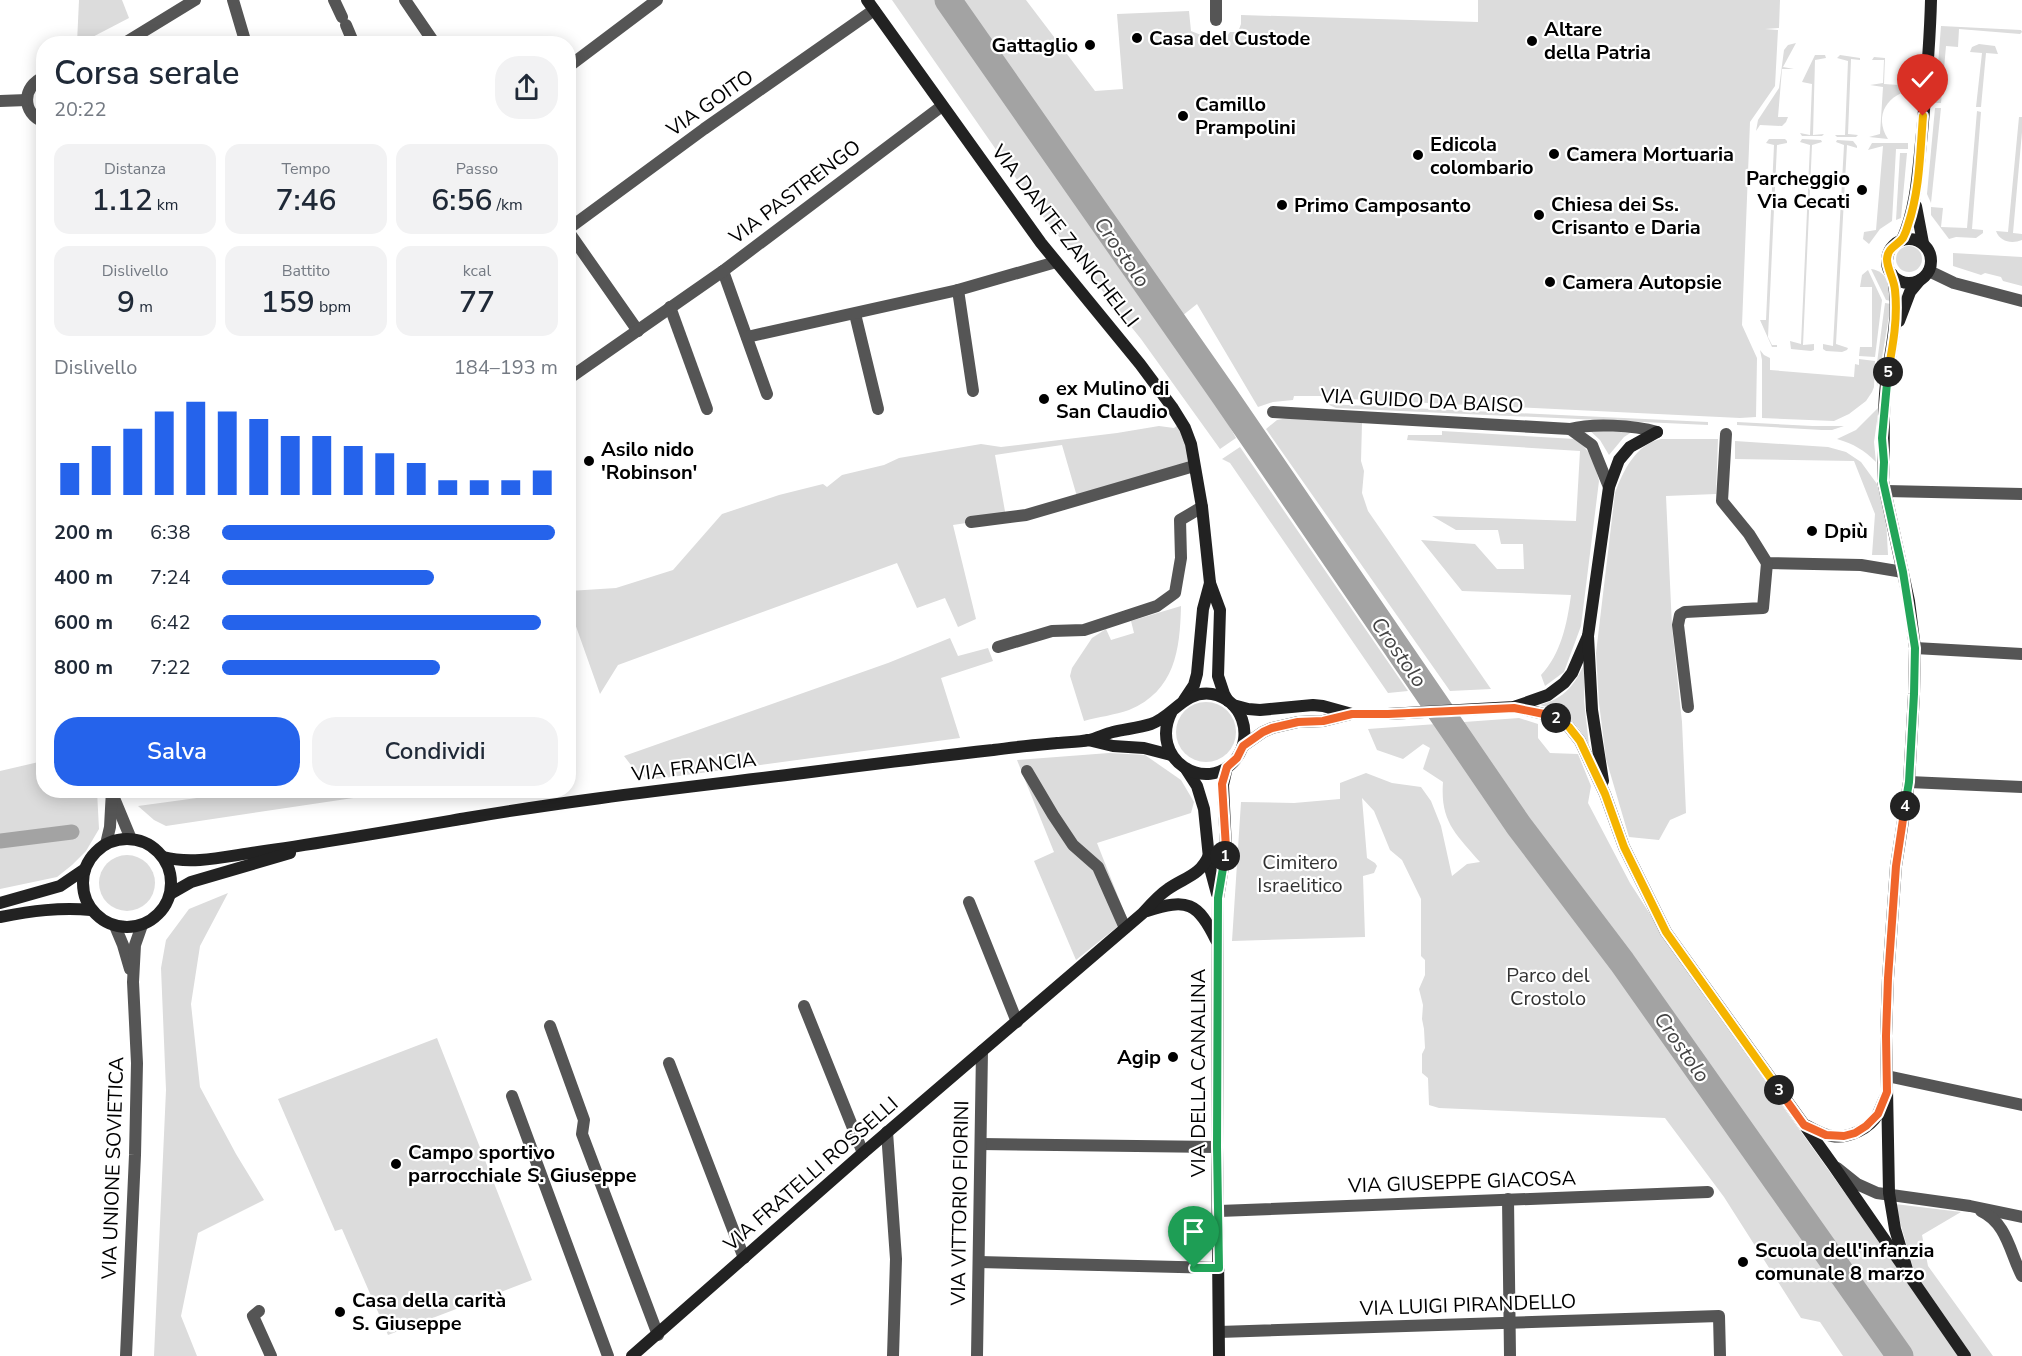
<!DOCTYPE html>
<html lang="it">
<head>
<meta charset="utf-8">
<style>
	body { margin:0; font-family:"Nunito Sans",sans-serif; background:#f2f2f3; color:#1f2937; height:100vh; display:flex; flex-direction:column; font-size:22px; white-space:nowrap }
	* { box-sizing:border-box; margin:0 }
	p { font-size:20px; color:#747a83 }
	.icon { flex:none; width:33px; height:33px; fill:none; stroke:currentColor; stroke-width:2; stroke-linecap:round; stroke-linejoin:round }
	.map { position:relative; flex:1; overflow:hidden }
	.drawer { position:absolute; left:36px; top:36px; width:540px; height:762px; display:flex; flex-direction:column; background:#fff; border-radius:24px; box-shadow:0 3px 15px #0003 }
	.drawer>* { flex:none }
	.pin { position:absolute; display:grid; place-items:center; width:51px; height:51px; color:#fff; margin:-62px -26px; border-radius:50% 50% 50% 0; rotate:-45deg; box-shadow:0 0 6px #0007 }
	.pin .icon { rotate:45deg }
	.km { position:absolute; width:30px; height:30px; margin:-15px; border-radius:50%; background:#222; color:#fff; font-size:16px; line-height:30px; text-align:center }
	.round { display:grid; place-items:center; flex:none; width:63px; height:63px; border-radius:24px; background:#f2f2f3 }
	.head { display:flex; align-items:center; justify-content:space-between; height:102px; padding:0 18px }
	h1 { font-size:33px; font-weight:600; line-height:45px }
	.stats { display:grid; grid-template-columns:repeat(3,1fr); gap:9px; height:102px; padding:6px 18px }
	.stats div { display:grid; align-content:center; border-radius:15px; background:#f2f2f3; text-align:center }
	.stats b { font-size:30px; font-weight:600 }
	.stats small { font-size:16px; font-weight:400 }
	.stats p { font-size:16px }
	.chart { height:168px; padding:12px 18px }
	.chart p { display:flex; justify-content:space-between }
	.chart svg { width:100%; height:108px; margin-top:6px; stroke:#2563eb; stroke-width:6 }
	.action { display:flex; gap:12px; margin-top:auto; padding:12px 18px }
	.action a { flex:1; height:69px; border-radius:24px; background:#2563eb; color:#fff; font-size:24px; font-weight:600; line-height:69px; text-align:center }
	.action a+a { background:#f2f2f3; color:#1f2937 }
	ul { padding:0 18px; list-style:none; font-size:20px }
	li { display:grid; grid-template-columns:96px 72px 1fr; align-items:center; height:45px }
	li i { height:15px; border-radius:8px; background:#2563eb }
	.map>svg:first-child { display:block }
	.green { fill:#dcdcdc }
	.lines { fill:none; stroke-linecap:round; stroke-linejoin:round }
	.canal { stroke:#a3a3a3; stroke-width:15 }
	.river { stroke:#a3a3a3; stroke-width:27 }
	.street { stroke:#555; stroke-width:12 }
	.secondary { stroke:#222; stroke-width:12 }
	.split-1-casing { stroke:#fff; stroke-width:12 }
	.split-2-casing { stroke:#fff; stroke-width:12 }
	.split-3-casing { stroke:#fff; stroke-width:12 }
	.split-4-casing { stroke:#fff; stroke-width:12 }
	.split-5-casing { stroke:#fff; stroke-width:12 }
	.split-6-casing { stroke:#fff; stroke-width:12 }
	.split-1 { stroke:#22a559; stroke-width:8 }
	.split-2 { stroke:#f0652b; stroke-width:8 }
	.split-3 { stroke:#f5b400; stroke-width:8 }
	.split-4 { stroke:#f0652b; stroke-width:8 }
	.split-5 { stroke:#22a559; stroke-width:8 }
	.split-6 { stroke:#f5b400; stroke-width:8 }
	.poi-dot { fill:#000; stroke:#fff; stroke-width:2 }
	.labels { text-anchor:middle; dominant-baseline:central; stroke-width:4.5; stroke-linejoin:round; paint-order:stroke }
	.poi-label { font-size:20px; font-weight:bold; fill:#000; stroke:#fff; text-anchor:start }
	.street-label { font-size:20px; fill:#000; stroke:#fff }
	.park-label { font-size:20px; fill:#333; stroke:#fff }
	.water-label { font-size:21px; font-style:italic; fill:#444; stroke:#fff }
</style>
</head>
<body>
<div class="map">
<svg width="2022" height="1356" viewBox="0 0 2022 1356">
	<rect width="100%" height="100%" fill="#fff"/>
	<g class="green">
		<polygon points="79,0 122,0 129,18 81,43 77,43"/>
		<polygon points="892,0 1026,0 1095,91 1123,89 1117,14 1189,11 1191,31 1206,37 1227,36 1230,32 1238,32 1241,24 1241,15 1478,22 1478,0 1780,0 1779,28 1765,29 1778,30 1775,86 1750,122 1742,325 1757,358 1756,417 1740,418 1327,398 1323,399 1321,396 1294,396 1293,400 1273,402 1258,407 1197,304 1172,324 1236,438 1220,449 1141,339 1040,213"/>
		<polygon points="1941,26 2021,30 2022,32 2020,34 1959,29 1958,47 1946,46 1941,103 1935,103"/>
		<polygon points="1796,43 1783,67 1794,69 1782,69 1778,117 1788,117 1786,122 1782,126 1760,125 1756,131 1758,120 1779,88 1784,50 1788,45"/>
		<polygon points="1979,44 1995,46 1998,54 1986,53 1981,107 1976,107 1982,53 1970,52 1972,47"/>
		<polygon points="1815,55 1825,55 1826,58 1815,60 1813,135 1824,134 1822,136 1802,136 1800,133 1810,135 1812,84 1802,82"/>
		<polygon points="1840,55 1860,58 1860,60 1851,59 1848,134 1858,135 1856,137 1837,137 1835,135 1845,135 1848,61 1837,58"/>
		<path d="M1874,57L1885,58L1884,84L1914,86V90C1888,93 1873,115 1888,139L1869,137L1880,134L1883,87L1870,85L1883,83L1884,60H1872Z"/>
		<polygon points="1935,108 1941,108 1931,203 1927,194"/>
		<polygon points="1977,111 1981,112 1972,229 1983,230 1983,233 1976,238 1956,237 1949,239 1931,215 1931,207 1943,208 1941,227 1967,228"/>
		<path d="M2019,117H2022V132L2013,233L2022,234V240C2012,244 2000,242 1996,231L2008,232Z"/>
		<polygon points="1769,139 1785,139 1787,141 1787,143 1777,145 1768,337 1772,345 1777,345 1777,347 1772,347 1760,320 1766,320 1774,145 1766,143"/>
		<polygon points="1802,139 1821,140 1822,142 1812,145 1803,345 1814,344 1814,350 1811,351 1791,349 1790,341 1801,344 1810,145 1800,142"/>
		<polygon points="1837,140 1853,141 1857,146 1857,148 1847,145 1836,344 1848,348 1847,350 1842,352 1826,351 1823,349 1823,344 1833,346 1844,145 1836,142"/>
		<polygon points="1872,143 1908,143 1908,149 1896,149 1892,221 1880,229 1869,244 1863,239 1864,232 1876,230 1883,146 1868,150"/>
		<polygon points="1900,153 1907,153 1901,218 1896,220"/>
		<circle cx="1909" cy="259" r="13"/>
		<polygon points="1953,253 2022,257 2022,286 2003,281 2001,277 1985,273 1981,275 1953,266"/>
		<path d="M1871,269C1888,271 1890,287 1891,301L1886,300Z"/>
		<polygon points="1868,270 1882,300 1875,357 1859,356 1860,347 1872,347 1872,287 1860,287 1862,275"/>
		<polygon points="1885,303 1891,304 1877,387 1876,370"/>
		<polygon points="1760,350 1764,355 1770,358 1770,370 1854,377 1855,364 1859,365 1859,359 1875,361 1874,387 1872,392 1866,401 1849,414 1834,421 1762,418 1762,360"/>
		<polygon points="1327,404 1708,422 1708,425 1336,408"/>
		<path d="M1879,407L1874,442L1876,462C1864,450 1854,444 1837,439L1856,430Z"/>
		<polygon points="1288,418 1362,423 1361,461 1364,471 1362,493 1368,511 1491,689 1450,691 1266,429 1277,420"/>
		<polygon points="1182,422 1194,466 1078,500 1062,445 995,455 1006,517 953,525 976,619 958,627 945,598 917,608 897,563 618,665 600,694 573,618 569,619 569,591 616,588 673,570 722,514 779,495 823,484 827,487 842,475 884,465 899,458 981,444 1001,447 1117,433 1159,426 1174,428"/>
		<polygon points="1737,422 1813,426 1844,426 1832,430 1822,430 1737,425"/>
		<polygon points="1587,428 1635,430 1624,437 1609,455 1600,440"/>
		<path d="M1442,431L1575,439C1590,449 1595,463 1599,481L1581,626L1564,672L1545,686L1541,675C1561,654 1567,624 1571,595L1462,591L1421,540L1475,544L1497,569H1524L1523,544H1501L1498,530H1456L1432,516L1576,521L1580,451L1407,440L1408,435H1442Z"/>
		<path d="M1661,439H1718L1716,494L1666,496L1672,627L1682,722L1686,813L1670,820L1659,840L1629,837L1606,759L1599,703L1596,653L1615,493C1623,471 1636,444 1661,439Z"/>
		<polygon points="1735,441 1828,447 1846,452 1861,462 1877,484 1886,518 1888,555 1872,555 1875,514 1854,461 1735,459"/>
		<polygon points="1240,447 1408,691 1388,693 1230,463 1222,459"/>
		<path d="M1181,606C1180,650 1175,691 1129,710C1115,715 1098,717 1084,721L1070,676L1072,668L1092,638L1106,629L1111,640L1134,633L1131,621Z"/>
		<polygon points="950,638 958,656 988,648 993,661 941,678 960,738 649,780 634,769 624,756 888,663"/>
		<path d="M1585,662L1584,701L1589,745C1578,723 1564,711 1540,705C1565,698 1575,685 1585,662Z"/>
		<circle cx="1206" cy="732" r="30"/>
		<path d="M1519,718L1538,724V738L1550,753L1578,754L1591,786L1588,803L1630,883L1659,928L1779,1101L1910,1284L1913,1268L1895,1204L1961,1212L1922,1235L1928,1266L1993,1356H1843L1820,1322L1801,1318L1724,1197L1665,1118L1439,1108L1429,1105L1428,1078L1422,1073V1054L1425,1048L1424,1029L1422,1019L1423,1005L1419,989L1425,975V960L1421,956V899L1402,860L1390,850L1374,811L1362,798L1367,858L1375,863L1377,866L1374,873L1363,876L1365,937L1232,941L1241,802L1294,803L1340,799V783L1366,773L1392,783L1421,787L1431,801L1441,826L1452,876L1467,864L1480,862C1456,834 1440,822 1443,782L1423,769L1430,748L1423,744L1403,759L1377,750L1368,729Z"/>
		<polygon points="1109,753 1145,755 1181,780 1194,802 1191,813 1097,843 1127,919 1076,960 1034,861 1054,852 1017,760"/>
		<polygon points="43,761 44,790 97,791 99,829 86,851 72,865 57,877 0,889 0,771"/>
		<polygon points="218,791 359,790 360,797 166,826 154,820 138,806 219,795"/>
		<circle cx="127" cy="883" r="28"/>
		<polygon points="228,893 200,946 191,1004 200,1087 236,1154 264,1200 198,1233 181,1316 197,1356 154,1356 166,1090 161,968 166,940 189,909"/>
		<polygon points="437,1038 532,1280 388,1335 342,1229 335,1231 278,1099"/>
	</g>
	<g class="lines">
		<polyline class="canal" points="0,841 72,832"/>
		<polyline class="river" points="948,0 1224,395 1519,826 1622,962 1900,1356"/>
		<g class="street">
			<polyline points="233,0 246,44"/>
			<polyline points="334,0 342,17"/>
			<polyline points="405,0 435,44"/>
			<polyline points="1216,0 1216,20"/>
			<polyline points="346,25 354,44"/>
			<polyline points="123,44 195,0"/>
			<polyline points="568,67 657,0"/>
			<path d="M44,77C22,86 21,113 44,122"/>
			<polyline points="0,101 27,100"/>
			<polyline points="568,229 704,129 874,10"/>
			<polyline points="568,231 638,331"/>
			<polyline points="723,271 767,394"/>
			<polyline points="1929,271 1954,283 2022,301"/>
			<polyline points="958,290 973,391"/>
			<polyline points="670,307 707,409"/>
			<polyline points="855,314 878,409"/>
			<polyline points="747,337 958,290 1056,262"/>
			<polyline points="568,379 723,271 942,106"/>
			<path d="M1273,412L1570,429C1592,423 1634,425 1657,432"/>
			<polyline points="1570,429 1592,445 1609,487"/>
			<polyline points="1726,434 1722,501 1749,534 1767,563 1861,565 1903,572"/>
			<polyline points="1886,491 2022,494"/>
			<polyline points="971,522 1026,515 1194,466"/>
			<polyline points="998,647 1052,631 1084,630 1157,606 1175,593 1181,558 1180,520 1202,507"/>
			<polyline points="1915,648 2022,654"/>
			<polyline points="1688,707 1678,625 1680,615 1685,612 1763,608 1767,563"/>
			<polyline points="1027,771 1053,815 1073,845 1098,867 1125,928"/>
			<polyline points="1909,782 2022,787"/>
			<polyline points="114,798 131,839"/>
			<polyline points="106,844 110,827 112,790"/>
			<polyline points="969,902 1017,1022"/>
			<polyline points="115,926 123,945 130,969"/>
			<polyline points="804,1006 863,1153"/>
			<polyline points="550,1026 584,1120 582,1134 658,1335"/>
			<polyline points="669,1063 744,1258"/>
			<polyline points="1887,1076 2022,1105"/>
			<polyline points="512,1096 608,1356"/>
			<polyline points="887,1132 896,1259 893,1356"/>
			<polyline points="981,1144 1217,1147"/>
			<polyline points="1837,1168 1857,1184 1877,1193 1970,1206 2022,1217"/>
			<polyline points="1508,1199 1510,1356"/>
			<polyline points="1219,1211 1708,1192"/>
			<path d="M1981,1211C2007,1223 2010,1253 2022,1276"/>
			<polyline points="979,1262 1219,1268"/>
			<polyline points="259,1311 253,1316 271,1356"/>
			<polyline points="1219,1332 1719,1316 1720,1356"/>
			<polyline points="126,1356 135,1155 137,1063 133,982 135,945 142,925"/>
			<polyline points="977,1356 982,1051"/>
		</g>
		<g class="secondary">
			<polyline points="867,0 1041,243 1140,364 1172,407 1185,428 1191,444 1202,507 1210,583 1220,610 1218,676 1224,694 1228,701"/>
			<polyline points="1916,206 1923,243"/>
			<circle cx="1909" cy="261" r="22"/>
			<path d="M1902,240C1917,206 1918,169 1922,133C1926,88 1930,44 1931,0"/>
			<path d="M1892,274C1901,313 1891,345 1886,384C1882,416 1885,449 1883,481L1909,601L1915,648L1914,694L1909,782L1896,866L1888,978L1886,1036L1889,1193L1895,1229L1908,1273"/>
			<polyline points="1899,321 1910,292 1920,280"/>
			<polyline points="1184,700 1194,685 1197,674 1203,609 1210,583"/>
			<polyline points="1233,705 1248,709 1260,710 1313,705 1323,706 1352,714 1388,714 1514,707 1548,695 1564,683 1572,673 1588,636"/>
			<polyline points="1514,707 1544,714 1555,718 1569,727 1580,741 1605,794 1624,847 1666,932 1833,1165 1965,1356"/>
			<polyline points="1088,740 1113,746 1144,748 1171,755"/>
			<polyline points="1243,746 1263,732 1272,728 1298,722 1323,721 1351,714"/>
			<polyline points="1186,769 1197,786 1204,809 1210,868 1217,894"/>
			<polyline points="1603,781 1592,710 1588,636 1609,487 1619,460 1630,447 1657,432"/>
			<circle cx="127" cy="883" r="44"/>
			<path d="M163,857C194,865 227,856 258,852C328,842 397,830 467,818C578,799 690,787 803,773C866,765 930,757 993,750C1014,747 1036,745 1057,743C1067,742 1079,742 1089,740C1097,738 1105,734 1113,732C1125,729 1139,728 1151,724C1174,716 1184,690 1212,694C1242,699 1254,735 1236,759C1207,796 1147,759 1172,711"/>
			<polyline points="170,894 191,882 290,853"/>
			<polyline points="0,903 60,886 85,869"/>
			<path d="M1147,911C1187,898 1198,902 1216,940"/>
			<path d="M0,917C31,911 60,907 91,910"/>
			<path d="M1805,1125C1814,1129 1823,1135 1832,1136C1849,1139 1870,1128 1878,1114C1881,1108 1883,1101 1886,1096"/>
			<path d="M632,1356L863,1153L1143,913C1151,904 1159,895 1168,889C1185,877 1200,876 1209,855"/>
			<polyline points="1219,1356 1217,1147 1218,898 1226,848 1223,785 1227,767"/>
		</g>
	</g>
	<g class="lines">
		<g class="split-1-casing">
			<polyline id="split-1" points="1194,1268 1219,1268 1217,1147 1218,898 1225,856"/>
		</g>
		<g class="split-2-casing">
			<polyline id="split-2" points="1225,856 1226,848 1222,784 1227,767 1237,758 1243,746 1263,732 1272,728 1298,722 1323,721 1352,714 1388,714 1514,708 1544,714 1556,718"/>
		</g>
		<g class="split-3-casing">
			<polyline id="split-3" points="1556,718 1569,727 1580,741 1605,794 1624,847 1666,932 1779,1090"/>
		</g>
		<g class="split-4-casing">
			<polyline id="split-4" points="1779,1090 1804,1125 1826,1135 1844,1136 1855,1133 1866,1126 1878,1114 1887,1092 1886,1036 1888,978 1896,866 1905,806"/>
		</g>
		<g class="split-5-casing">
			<polyline id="split-5" points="1888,372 1882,438 1884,462 1883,481 1903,572 1915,648 1914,694 1909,782 1905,806"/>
		</g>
		<g class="split-6-casing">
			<path id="split-6" d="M1888,372C1893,345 1898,318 1895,290C1894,279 1887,269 1887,259C1888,247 1897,246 1903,238C1905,234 1907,229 1908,225C1920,190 1920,152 1923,116"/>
		</g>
		<use href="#split-1" class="split-1"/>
		<use href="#split-2" class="split-2"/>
		<use href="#split-3" class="split-3"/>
		<use href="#split-4" class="split-4"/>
		<use href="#split-5" class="split-5"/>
		<use href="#split-6" class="split-6"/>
	</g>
	<g class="poi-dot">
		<circle cx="1137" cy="38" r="6"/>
		<circle cx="1532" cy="41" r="6"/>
		<circle cx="1090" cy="45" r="6"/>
		<circle cx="1183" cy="116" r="6"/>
		<circle cx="1554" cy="154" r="6"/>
		<circle cx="1418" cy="155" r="6"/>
		<circle cx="1862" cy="190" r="6"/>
		<circle cx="1282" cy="205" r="6"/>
		<circle cx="1539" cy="215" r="6"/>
		<circle cx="1550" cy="282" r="6"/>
		<circle cx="1044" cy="399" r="6"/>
		<circle cx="589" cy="461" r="6"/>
		<circle cx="1812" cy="531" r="6"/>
		<circle cx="1173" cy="1057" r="6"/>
		<circle cx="396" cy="1164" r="6"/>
		<circle cx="1743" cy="1262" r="6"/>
		<circle cx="340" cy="1312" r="6"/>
	</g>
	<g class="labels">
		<g class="poi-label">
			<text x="1544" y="29">Altare<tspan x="1544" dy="23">della Patria</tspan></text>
			<text x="1149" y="38">Casa del Custode</text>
			<text x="1078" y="45" text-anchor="end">Gattaglio</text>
			<text x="1195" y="104">Camillo<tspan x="1195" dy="23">Prampolini</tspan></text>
			<text x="1430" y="144">Edicola<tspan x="1430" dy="23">colombario</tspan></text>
			<text x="1566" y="154">Camera Mortuaria</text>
			<text x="1850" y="178" text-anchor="end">Parcheggio<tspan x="1850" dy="23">Via Cecati</tspan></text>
			<text x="1551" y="204">Chiesa dei Ss.<tspan x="1551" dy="23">Crisanto e Daria</tspan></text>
			<text x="1294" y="205">Primo Camposanto</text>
			<text x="1562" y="282">Camera Autopsie</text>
			<text x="1056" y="388">ex Mulino di<tspan x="1056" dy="23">San Claudio</tspan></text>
			<text x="601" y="449">Asilo nido<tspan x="601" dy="23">'Robinson'</tspan></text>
			<text x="1824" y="531">Dpiù</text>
			<text x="1161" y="1057" text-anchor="end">Agip</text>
			<text x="408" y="1152">Campo sportivo<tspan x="408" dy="23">parrocchiale S. Giuseppe</tspan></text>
			<text x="1755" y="1250">Scuola dell'infanzia<tspan x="1755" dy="23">comunale 8 marzo</tspan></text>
			<text x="352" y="1300">Casa della carità<tspan x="352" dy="23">S. Giuseppe</tspan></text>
		</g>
		<g class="street-label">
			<text transform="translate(710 103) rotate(-35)">VIA GOITO</text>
			<text transform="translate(795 192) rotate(-37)">VIA PASTRENGO</text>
			<text transform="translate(1065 236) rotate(52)">VIA DANTE ZANICHELLI</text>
			<text transform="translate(1422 401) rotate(3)">VIA GUIDO DA BAISO</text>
			<text transform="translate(694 767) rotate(-7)">VIA FRANCIA</text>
			<text transform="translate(1198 1073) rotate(-90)">VIA DELLA CANALINA</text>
			<text transform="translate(113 1168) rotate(-88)">VIA UNIONE SOVIETICA</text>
			<text transform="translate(811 1174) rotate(-41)">VIA FRATELLI ROSSELLI</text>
			<text transform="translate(1462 1182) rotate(-2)">VIA GIUSEPPE GIACOSA</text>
			<text transform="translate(960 1203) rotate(-89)">VIA VITTORIO FIORINI</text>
			<text transform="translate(1468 1305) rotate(-2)">VIA LUIGI PIRANDELLO</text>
		</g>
		<g class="park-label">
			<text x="1300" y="862">Cimitero<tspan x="1300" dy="23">Israelitico</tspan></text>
			<text x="1548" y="975">Parco del<tspan x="1548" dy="23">Crostolo</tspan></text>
		</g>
		<g class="water-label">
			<text transform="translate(1122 252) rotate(55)">Crostolo</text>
			<text transform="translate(1399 652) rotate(55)">Crostolo</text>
			<text transform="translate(1682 1047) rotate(55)">Crostolo</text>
		</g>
	</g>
</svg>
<div class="pin" style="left:1194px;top:1268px;background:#1e9e55"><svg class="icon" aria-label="arrive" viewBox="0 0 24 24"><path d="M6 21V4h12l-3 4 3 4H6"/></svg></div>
<div class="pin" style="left:1923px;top:116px;background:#d93025"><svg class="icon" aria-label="check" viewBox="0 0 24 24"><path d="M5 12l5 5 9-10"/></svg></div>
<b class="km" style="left:1225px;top:856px">1</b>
<b class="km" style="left:1556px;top:718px">2</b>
<b class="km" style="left:1779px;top:1090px">3</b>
<b class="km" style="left:1905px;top:806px">4</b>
<b class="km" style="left:1888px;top:372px">5</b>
<section class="drawer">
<div class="head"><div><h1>Corsa serale</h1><p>20:22</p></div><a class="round"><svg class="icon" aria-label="share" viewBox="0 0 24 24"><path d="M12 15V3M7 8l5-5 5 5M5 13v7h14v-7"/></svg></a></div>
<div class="stats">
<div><p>Distanza</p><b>1.12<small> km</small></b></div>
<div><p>Tempo</p><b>7:46</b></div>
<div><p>Passo</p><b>6:56<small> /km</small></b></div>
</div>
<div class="stats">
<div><p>Dislivello</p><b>9<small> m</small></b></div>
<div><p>Battito</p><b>159<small> bpm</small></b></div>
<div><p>kcal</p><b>77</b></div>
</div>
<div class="chart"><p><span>Dislivello</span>184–193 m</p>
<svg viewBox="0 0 160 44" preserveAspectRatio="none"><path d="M5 44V31M15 44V24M25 44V17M35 44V10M45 44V6M55 44V10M65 44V13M75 44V20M85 44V20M95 44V24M105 44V27M115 44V31M125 44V38M135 44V38M145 44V38M155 44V34"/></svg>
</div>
<ul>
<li><b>200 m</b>6:38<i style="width:99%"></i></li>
<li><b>400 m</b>7:24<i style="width:63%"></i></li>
<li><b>600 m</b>6:42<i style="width:95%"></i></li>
<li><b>800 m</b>7:22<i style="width:65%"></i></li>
</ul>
<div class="action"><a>Salva</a><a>Condividi</a></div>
</section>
</div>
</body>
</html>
